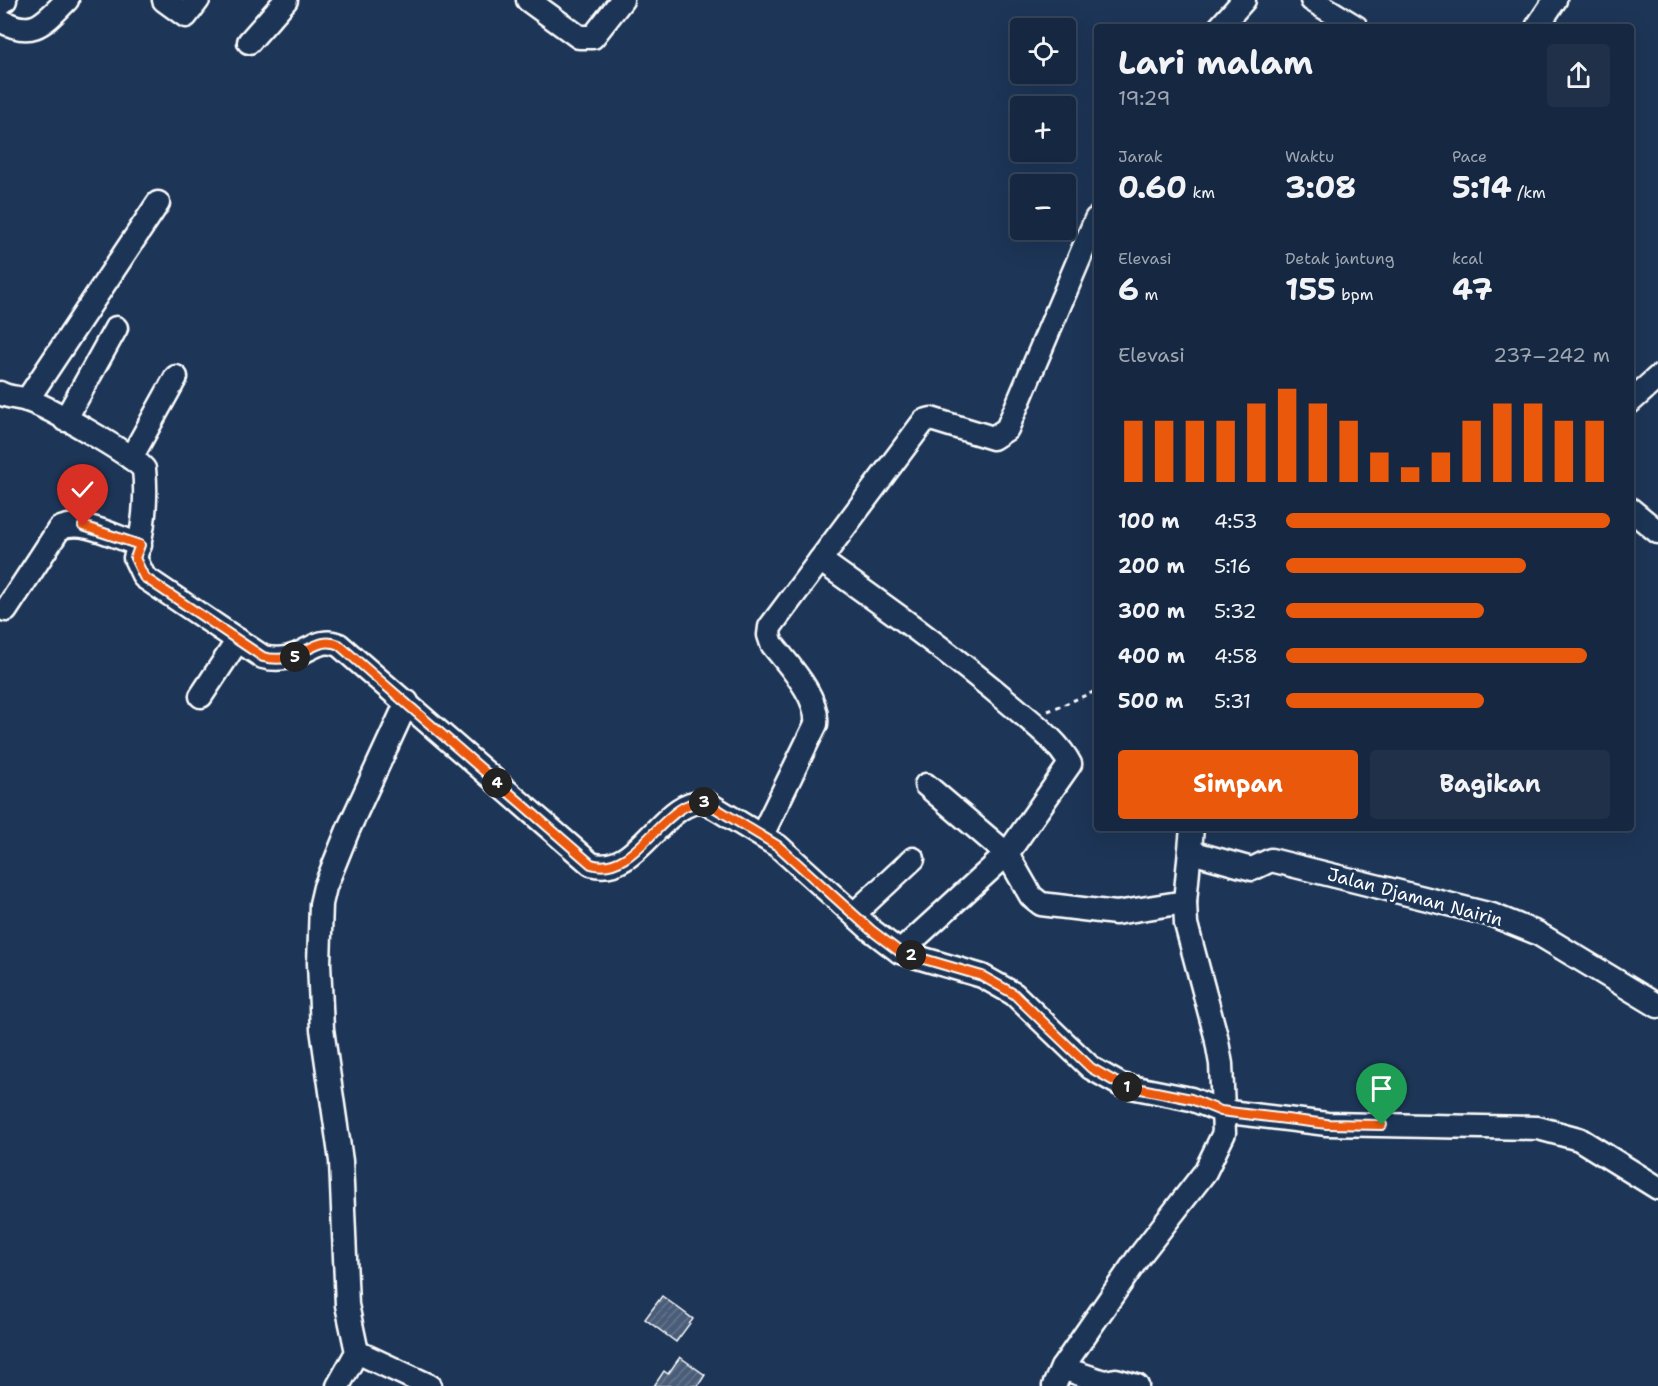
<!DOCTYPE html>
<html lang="id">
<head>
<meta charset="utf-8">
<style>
	body { margin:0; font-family:"Shantell Sans",sans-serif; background:#1f3048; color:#f1f3f6; height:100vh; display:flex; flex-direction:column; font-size:22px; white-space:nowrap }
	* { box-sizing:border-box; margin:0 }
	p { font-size:20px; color:#9ea6b1 }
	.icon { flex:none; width:33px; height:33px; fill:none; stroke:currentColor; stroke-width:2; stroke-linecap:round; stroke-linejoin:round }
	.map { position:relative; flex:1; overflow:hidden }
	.panel { position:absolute; left:1094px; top:24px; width:540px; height:807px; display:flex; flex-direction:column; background:#162841; border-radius:6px; box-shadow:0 6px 24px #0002,0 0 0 2px #35445a }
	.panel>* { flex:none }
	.controls { position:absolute; left:1010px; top:18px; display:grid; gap:12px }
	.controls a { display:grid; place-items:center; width:66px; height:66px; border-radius:6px; background:#162841; box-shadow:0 6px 24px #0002,0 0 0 2px #35445a; font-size:30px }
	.pin { position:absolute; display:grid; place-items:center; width:51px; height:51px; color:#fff; margin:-62px -26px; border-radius:50% 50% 50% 0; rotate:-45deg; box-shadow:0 0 6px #0007 }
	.pin .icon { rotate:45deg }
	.km { position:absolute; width:30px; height:30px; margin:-15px; border-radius:50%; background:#222; color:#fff; font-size:16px; line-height:30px; text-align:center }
	.round { display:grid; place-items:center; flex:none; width:63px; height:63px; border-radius:6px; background:#1f3048 }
	.summary { display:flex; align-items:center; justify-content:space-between; height:102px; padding:0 24px }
	h1 { font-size:33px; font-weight:700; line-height:45px }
	.metrics { display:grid; grid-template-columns:repeat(3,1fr); gap:9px; height:102px; padding:6px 24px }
	.metrics div { display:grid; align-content:center }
	.metrics b { font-size:30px; font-weight:700 }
	.metrics small { font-size:16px; font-weight:400 }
	.metrics p { font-size:16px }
	.chart { height:168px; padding:12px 24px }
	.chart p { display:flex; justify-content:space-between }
	.chart svg { width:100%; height:108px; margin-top:6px; stroke:#ea580c; stroke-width:6 }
	.cta { display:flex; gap:12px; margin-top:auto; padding:12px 24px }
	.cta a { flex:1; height:69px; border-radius:6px; background:#ea580c; color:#fff; font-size:24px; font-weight:700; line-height:69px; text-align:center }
	.cta a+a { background:#1f3048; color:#f1f3f6 }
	ul { padding:0 24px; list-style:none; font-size:20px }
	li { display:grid; grid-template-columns:96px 72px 1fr; align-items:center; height:45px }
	li i { height:15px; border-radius:8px; background:#ea580c }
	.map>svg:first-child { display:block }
	.building { fill:url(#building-hatch); stroke:#fff; stroke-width:1.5 }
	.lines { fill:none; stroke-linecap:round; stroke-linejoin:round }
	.minor-casing { stroke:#fff; stroke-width:27 }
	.path { stroke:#fff; stroke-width:3; stroke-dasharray:4.5 4.5; stroke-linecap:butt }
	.minor { stroke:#1d3557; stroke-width:22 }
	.route-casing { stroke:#fff; stroke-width:12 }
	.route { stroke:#ea580c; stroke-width:8 }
	.labels { text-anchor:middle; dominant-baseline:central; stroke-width:6; stroke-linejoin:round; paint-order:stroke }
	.street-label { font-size:18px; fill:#fff; stroke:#1d3557 }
</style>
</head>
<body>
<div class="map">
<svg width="1658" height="1386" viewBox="0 0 1658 1386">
	<defs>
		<pattern id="building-hatch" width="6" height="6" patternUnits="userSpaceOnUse" patternTransform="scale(1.5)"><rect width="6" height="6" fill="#4a5d79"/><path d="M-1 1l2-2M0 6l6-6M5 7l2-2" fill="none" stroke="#65758d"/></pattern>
	</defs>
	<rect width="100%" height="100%" fill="#1d3557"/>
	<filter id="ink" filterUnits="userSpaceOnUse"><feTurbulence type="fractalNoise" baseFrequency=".0167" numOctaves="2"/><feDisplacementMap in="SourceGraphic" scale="12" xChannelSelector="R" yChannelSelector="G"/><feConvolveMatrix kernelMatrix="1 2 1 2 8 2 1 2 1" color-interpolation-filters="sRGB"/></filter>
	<g filter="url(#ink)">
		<g class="building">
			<polygon points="662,1296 693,1319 676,1342 645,1319"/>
			<polygon points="680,1357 705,1375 698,1386 654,1386 664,1371 668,1374"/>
		</g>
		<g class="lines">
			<g class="minor-casing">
				<g id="minor">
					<polyline points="164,0 186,16 198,0"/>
					<polyline points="528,0 579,37 593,37 622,0"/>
					<polyline points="1312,0 1356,27"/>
					<polyline points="0,4 5,0"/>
					<path d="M0,20C33,39 44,23 67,0"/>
					<polyline points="1220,27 1244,0"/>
					<polyline points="1537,27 1555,0"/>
					<polyline points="249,42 286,0"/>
					<path d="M0,393C9,398 17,397 27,400C47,406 131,454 144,469C147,497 144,532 135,558L144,577L263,657C301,667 314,633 339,645L591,864C639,879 664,794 707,803L778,846L871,930L900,952L982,976L1014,994L1091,1068L1121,1085L1191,1099L1221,1111L1327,1124L1538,1128L1579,1139L1658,1188"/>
					<polyline points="27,400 158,203"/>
					<polyline points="1630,402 1658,377"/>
					<polyline points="65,420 116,328"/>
					<polyline points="131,458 176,377"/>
					<polyline points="1630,509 1658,532"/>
					<path d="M6,610L59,529C81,517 117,538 140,545"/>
					<polyline points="201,696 238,640"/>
					<polyline points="926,785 1007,854 1031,896 1041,904 1116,913 1185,902"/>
					<path d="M762,835L816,724C819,696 788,665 772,644L769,635L770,627L820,560"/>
					<polyline points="1191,852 1252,869 1271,860 1492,915 1537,933 1658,1006"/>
					<polyline points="854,914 913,859"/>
					<path d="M900,952L1007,854L1070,764C1058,741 1033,723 1013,706C951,653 886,607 820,560L924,421L931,419L993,438L1007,429L1096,219"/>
					<polyline points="357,1352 430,1386"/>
					<polyline points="1062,1368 1104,1382 1116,1380 1137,1386"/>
					<polyline points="338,1386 357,1352 347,1305 341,1161 322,1029 319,963 321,904 325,887 348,830 407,702"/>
					<polyline points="1054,1386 1062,1368 1138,1258 1205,1172 1224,1133 1221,1064 1216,1036 1186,924 1185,902 1192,828"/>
				</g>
			</g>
			<polyline class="path" points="1048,711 1096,691"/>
			<use href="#minor" class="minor"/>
		</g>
	</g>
	<g class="lines" filter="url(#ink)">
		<g class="route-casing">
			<path id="route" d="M83,526L140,545L135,558L144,577L263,657C301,667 314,633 339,645L591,864C638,879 665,794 707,803L778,846L871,930L900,952L982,976L1014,994L1091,1068L1121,1085L1191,1099L1221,1111L1327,1124L1382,1125"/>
		</g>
		<use href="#route" class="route"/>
	</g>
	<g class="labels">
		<g class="street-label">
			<text transform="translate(1415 897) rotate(15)">Jalan Djaman Nairin</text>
		</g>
	</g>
</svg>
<div class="controls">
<a><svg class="icon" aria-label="locate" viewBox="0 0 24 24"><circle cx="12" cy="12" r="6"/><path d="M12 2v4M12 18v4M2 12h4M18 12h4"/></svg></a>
<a>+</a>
<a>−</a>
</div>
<div class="pin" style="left:1382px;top:1125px;background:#1e9e55"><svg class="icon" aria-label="arrive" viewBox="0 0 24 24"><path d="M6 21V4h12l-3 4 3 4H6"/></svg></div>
<div class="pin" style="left:83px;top:526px;background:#d93025"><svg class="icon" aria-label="check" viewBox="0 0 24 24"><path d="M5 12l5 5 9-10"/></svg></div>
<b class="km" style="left:1127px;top:1087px">1</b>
<b class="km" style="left:911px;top:955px">2</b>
<b class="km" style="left:704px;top:802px">3</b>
<b class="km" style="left:497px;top:783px">4</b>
<b class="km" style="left:295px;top:657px">5</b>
<section class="panel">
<div class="summary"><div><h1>Lari malam</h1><p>19:29</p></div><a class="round"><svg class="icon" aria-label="share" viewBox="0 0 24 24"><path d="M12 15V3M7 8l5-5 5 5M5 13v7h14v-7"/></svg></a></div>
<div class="metrics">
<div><p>Jarak</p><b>0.60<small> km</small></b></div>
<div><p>Waktu</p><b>3:08</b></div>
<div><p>Pace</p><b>5:14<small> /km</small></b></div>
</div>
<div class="metrics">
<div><p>Elevasi</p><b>6<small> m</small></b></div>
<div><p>Detak jantung</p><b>155<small> bpm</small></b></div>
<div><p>kcal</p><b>47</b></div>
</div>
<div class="chart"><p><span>Elevasi</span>237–242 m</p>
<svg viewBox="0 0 160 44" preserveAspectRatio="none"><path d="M5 44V19M15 44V19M25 44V19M35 44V19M45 44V12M55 44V6M65 44V12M75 44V19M85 44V32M95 44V38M105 44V32M115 44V19M125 44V12M135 44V12M145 44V19M155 44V19"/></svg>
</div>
<ul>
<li><b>100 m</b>4:53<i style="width:100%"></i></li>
<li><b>200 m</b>5:16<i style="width:74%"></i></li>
<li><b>300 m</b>5:32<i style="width:61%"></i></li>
<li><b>400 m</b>4:58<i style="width:93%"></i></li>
<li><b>500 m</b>5:31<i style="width:61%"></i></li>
</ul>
<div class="cta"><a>Simpan</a><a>Bagikan</a></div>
</section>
</div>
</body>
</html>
